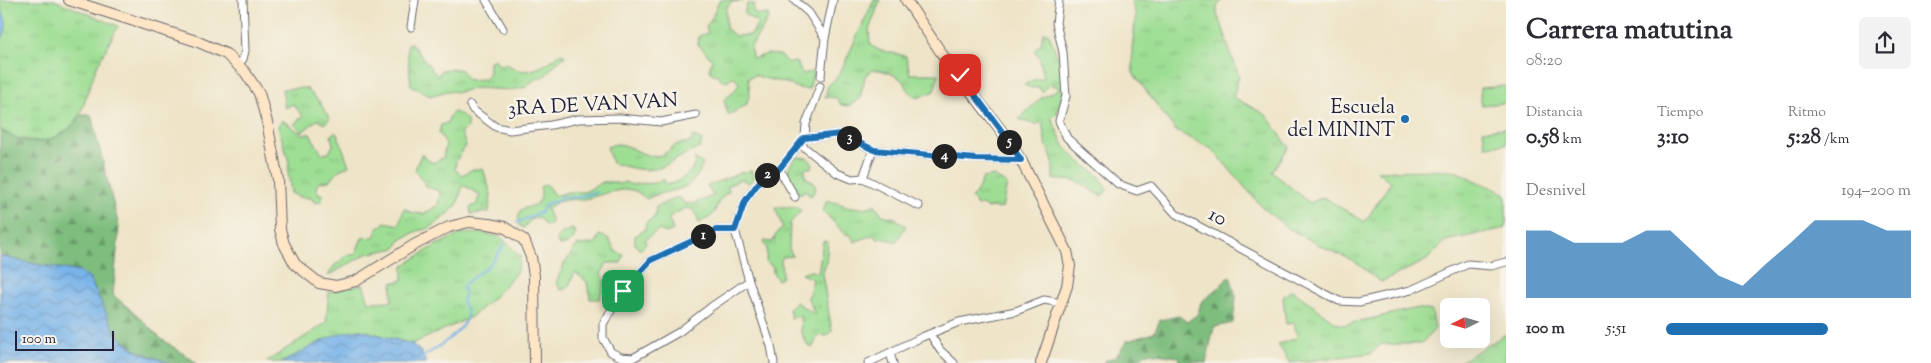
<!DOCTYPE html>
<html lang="es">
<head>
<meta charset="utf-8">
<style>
	body { margin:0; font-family:"Sorts Mill Goudy",serif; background:#f2f2f3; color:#2b2b33; height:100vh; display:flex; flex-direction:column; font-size:19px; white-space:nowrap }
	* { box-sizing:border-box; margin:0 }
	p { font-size:16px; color:#7c7c81 }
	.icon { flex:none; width:28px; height:28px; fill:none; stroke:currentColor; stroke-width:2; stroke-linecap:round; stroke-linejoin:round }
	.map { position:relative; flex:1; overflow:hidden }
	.details { display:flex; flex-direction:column; background:#fff; width:425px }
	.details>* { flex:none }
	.needle { width:32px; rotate:265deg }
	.tools { position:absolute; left:1440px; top:298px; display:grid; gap:10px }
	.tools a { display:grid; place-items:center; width:50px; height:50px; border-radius:8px; background:#fff; box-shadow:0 5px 20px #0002; font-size:25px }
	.scale { position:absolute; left:15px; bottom:12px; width:99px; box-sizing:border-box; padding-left:5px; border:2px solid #22223b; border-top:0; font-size:14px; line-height:18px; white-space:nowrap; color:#22223b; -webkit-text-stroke:4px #f7f3e8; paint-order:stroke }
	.pin { position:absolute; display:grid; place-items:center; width:42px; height:42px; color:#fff; margin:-21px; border-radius:10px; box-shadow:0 2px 8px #0006 }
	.km { position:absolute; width:25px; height:25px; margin:-12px; border-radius:50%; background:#222; color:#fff; font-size:14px; line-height:25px; text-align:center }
	.round { display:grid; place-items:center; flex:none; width:52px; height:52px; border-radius:8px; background:#f2f2f3 }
	.head { display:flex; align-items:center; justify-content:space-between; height:85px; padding:0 20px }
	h1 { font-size:28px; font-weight:800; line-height:38px }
	.stats { display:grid; grid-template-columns:repeat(3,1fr); gap:8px; height:85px; padding:5px 20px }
	.stats div { display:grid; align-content:center }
	.stats b { font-size:21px; font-weight:800 }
	.stats small { font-size:14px; font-weight:400 }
	.stats p { font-size:14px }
	.chart { height:140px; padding:10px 20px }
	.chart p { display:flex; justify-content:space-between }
	.chart svg { width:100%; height:90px; margin-top:5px; fill:#1f6fb2; opacity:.7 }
	ul { padding:0 20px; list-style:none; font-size:16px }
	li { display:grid; grid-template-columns:80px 60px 1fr; align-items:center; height:38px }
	li i { height:12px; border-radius:6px; background:#1f6fb2 }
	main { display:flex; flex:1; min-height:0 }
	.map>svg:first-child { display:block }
	.grass { fill:url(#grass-tufts); stroke:#608068 }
	.forest { fill:url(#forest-firs); stroke:#50705c }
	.pitch { fill:#9ede94; stroke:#608068 }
	.water { fill:url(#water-waves); stroke:#4d6a92 }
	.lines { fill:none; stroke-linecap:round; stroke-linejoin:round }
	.stream { stroke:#78b3e9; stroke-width:2 }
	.minor-casing { stroke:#69666c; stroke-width:9 }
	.secondary-casing { stroke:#69666c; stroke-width:12 }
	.minor { stroke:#fff; stroke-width:7 }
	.secondary { stroke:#fde5c5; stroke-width:10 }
	.route-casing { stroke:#fff; stroke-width:10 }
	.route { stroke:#1f6fb2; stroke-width:6 }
	.poi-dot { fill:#1f6fb2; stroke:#f7f3e8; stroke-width:2 }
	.labels { text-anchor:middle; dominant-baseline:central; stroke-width:5; stroke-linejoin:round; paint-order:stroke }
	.street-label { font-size:20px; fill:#22223b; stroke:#f7f3e8 }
	.poi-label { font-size:20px; fill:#22223b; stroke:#f7f3e8; text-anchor:end }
</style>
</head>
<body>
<main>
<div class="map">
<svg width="1506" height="363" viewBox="0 0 1506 363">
	<defs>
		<pattern id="grass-tufts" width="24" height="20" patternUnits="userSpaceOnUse" patternTransform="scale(1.25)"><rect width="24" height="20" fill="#9ede94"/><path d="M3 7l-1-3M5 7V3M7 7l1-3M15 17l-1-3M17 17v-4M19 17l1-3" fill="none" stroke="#88be80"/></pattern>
		<pattern id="forest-firs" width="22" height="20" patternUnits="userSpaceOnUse" patternTransform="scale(1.25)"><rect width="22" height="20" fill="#7ebd7e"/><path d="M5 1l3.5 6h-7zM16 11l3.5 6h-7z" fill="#679968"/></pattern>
		<pattern id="water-waves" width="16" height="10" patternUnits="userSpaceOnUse" patternTransform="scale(1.25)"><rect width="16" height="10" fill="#78b3e9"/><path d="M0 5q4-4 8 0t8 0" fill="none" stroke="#6291be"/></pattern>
	</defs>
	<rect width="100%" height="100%" fill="#f7f3e8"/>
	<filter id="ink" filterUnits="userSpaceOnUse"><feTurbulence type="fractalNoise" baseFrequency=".02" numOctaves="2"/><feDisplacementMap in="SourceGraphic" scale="10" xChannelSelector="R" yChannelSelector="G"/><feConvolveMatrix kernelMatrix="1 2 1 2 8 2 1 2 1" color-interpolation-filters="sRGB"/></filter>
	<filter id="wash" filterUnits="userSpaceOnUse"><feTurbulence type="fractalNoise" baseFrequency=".0096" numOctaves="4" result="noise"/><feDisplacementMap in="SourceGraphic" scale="20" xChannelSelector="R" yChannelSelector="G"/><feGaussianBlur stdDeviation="1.12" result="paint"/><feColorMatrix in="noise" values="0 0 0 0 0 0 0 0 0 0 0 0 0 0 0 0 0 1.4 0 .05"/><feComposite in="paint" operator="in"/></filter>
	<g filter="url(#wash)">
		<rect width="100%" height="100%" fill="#eee4c8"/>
		<g class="grass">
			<polygon points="0,0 54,0 118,26 96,68 80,115 74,124 66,133 42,142 10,137 0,129 0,41 4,35"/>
			<path d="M720,0H743V1L731,2L726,9V28L735,36L751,35L758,23L744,14L747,4H754L753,12L758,15L767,14L769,18L750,48L753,59L767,54L779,55L788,63L796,62L803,74L814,71L809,89C796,89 797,87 786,83C774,80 767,80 755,75L748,78L750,94L746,105L728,115L724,100L734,92L739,84L736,78L732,77L727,81C722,81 720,79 718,75L713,74L709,70L712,60L698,44L699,36L708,33L706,26C714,19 714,8 720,0Z"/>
			<path d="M874,0H880L869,30L870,44L878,50L906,56L910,74H939L934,91L918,98C905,92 908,84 899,78C892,73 880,69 872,70L865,76L860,99L848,106L841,105L837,98L825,97L828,86L839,75Z"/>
			<polygon points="1131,0 1222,0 1217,7 1217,15 1222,25 1231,55 1239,76 1233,97 1266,115 1289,147 1272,172 1310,203 1323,197 1365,222 1391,182 1377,171 1453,170 1506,194 1506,228 1445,241 1427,260 1381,282 1354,261 1325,248 1286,227 1262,207 1212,149 1176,131 1133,73 1132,49 1136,15"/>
			<polygon points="1044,32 1049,34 1060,63 1065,87 1057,114 1051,117 1064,146 1080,162 1099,176 1107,190 1102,196 1076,181 1053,179 1053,161 1045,141 1042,122 1035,125 1019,119 1041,98 1061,88 1049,84 1042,92 1039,87 1031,88 1024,85 1033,80 1044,78 1039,56 1034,51 1041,43"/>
			<path d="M410,42L438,77L441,70L460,69L468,80L485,79L489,72V62L495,59L498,65L507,64C525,79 546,66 561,53L565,56L552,67L546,75L534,80L526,87L512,90L476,88L459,92L447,91L430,96L411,85L407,46Z"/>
			<polygon points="306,88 319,101 330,119 324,124 317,120 302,132 294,124 303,116 293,104 285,108 282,89"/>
			<polygon points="454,112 462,115 467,120 467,127 461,133 466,145 456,161 455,170 462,175 473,169 483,169 491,194 489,212 471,214 470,207 476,205 480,195 463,185 457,205 448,214 430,228 417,231 400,240 396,248 366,254 328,276 334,266 342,260 346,255 355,255 362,238 374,237 378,228 385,222 399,225 404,208 413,213 424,214 438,205 440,191 427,187 415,170 421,154 432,163 443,158 446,144 439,133 441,125 447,123 450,115"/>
			<polygon points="282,120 302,134 310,134 322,154 329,153 333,145 331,135 335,132 338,135 349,166 339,170 329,181 319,182 316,187 318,193 323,195 322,201 315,203 311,198 299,197 291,193 288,172 289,162 278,126"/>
			<path d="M693,136L702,141L700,148C687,152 676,160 664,166C648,174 628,167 612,163L607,147C610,146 615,144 618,144C631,145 643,157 656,156C673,154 670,141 690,143Z"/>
			<polygon points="796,157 808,158 813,164 811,168 805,168 805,177 811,180 816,187 812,195 809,195 807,191 803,191 802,194 797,192 787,177 789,167"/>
			<path d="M694,158L703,164C700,170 697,178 692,182C681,193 660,190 647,199L636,191L627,189L610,192L581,200L573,199L557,202L547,209L552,222L546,226L538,217L530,220L524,228L520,226L518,217L522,209C537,205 544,203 540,187L546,184L555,196L568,192H585L603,182H612L620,184L625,182L632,185C643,181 653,187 663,179L667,185C681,181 691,175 696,161Z"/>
			<path d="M752,171L754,178L748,183L741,179L728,186L729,192C719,198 719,202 715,211C713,217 704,220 699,223L695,212L691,209L686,208L670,216L669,220L673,230L667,233L658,230L645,240L646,244L640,250L635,244V236L645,230L646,223L655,217L656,207L675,198H680L685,204L695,203L713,196L707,186L743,172Z"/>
			<polygon points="994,176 1007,184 1002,208 998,209 993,207 987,208 982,205 977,206 975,201 971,198 975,195 983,178"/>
			<path d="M827,200C841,204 862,213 875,204L882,215L895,218L906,226L896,242L884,238L878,239L873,235L854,242L851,235L845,234L823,211Z"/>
			<polygon points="775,207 797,207 801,211 790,223 789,249 793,256 783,257 781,260 782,277 778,280 773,273 773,267 766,262 767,248 764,244 764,241 773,242 776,234 783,228"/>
			<path d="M572,229L576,232C574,241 570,244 560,246L556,239L562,233Z"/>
			<polygon points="482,233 501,237 521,257 516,273 491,300 471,317 412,344 361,330 322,341 283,362 266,362 326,323 329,292 363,284 369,302 392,301 392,283 403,280 403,266 436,245 461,234"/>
			<polygon points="599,235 608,238 616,252 624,255 621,263 607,263 601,274 606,281 599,299 590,299 587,282 575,272 568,288 561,290 556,283 564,264 577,245 596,244"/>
			<polygon points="823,241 828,242 826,263 822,274 832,331 827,336 822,335 817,337 813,347 809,347 801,333 800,316 791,318 789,309 796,302 815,315 808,298 813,279 801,274 811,271 818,273"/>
			<polygon points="1292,290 1336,323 1343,325 1418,308 1432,311 1435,329 1421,344 1381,344 1372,353 1290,363 1278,344 1297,338 1294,323 1286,324 1283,297"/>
			<polygon points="1506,334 1506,363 1458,363"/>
		</g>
		<g class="forest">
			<path d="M80,115H91L119,227L113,295L138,316L160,338L197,363H169L135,350L116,334L89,278L80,272L24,262L0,256V129C27,150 62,144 80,115Z"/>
			<polygon points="1230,276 1236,297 1233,323 1214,327 1206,363 1190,361 1188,363 1179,363 1179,357 1148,353 1133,363 1104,363 1106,360 1116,357 1127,341 1154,333 1160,320 1179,316 1187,322 1198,314 1201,302 1215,291"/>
		</g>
		<g class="pitch">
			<polygon points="1506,86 1506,103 1481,105 1480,88"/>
			<polygon points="1506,128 1506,144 1485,146 1483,130"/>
		</g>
		<g class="water">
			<path d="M0,10C9,19 7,32 0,41Z"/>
			<polygon points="0,256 24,262 80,272 89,277 116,334 135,350 169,363 0,363"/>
			<path d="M361,330L412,344L421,352L426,363H281C308,350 330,332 361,330Z"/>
		</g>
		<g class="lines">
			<g class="stream">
				<path d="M517,223L541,212L546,204L559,200L561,197C574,199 584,196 596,192"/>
				<path d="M423,357C435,349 470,328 467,312C467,309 463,304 462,301L465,293L462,287C470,278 479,274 488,266C495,259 500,251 505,243"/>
			</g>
		</g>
	</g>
	<g filter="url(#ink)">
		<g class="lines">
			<g class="minor-casing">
				<g id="minor">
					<polyline points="486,0 503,29"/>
					<polyline points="794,0 809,13 825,38"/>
					<polyline points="1059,0 1056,23 1063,52 1066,96 1059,121 1067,138 1118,184 1137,191 1151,186 1176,214 1339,301 1359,302 1411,290 1468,264 1491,266 1506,262"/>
					<polyline points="411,27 415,0"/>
					<polyline points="237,66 243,59 245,51 243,0"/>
					<polyline points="821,76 825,38 833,0"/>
					<polyline points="470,105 473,110 496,127 510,130 551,125 578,119 620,118 661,122 696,115"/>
					<polyline points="805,138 841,134 873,150 976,159 1021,160"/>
					<polyline points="800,144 837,173 852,179 863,178 919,206"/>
					<polyline points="779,169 795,197"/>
					<polyline points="863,178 873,150"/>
					<polyline points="735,230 716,230 651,260 623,291 603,324 603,338 611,352 621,357 633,358 679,332 711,307 749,281"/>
					<polyline points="930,334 940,350 954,363"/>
					<polyline points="890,353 893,363"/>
					<polyline points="774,363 771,346 749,281 735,230 745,201 763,177 779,169 805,138 806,124 820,86"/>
					<polyline points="868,363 922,337 959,322 1016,311 1044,300 1062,303"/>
				</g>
			</g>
			<g class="secondary-casing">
				<g id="secondary">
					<polyline points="69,0 196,41 226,54 245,72 259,93 267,122 278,180 280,229 284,244 295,264 319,283 336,286 356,281 414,245 449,227 469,222 489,224 504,227 524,240 531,257 534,276 535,363"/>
					<polyline points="906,0 944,57 1001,130 1021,160 1067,251 1070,266 1067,286 1041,363"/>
				</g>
			</g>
			<use href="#minor" class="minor"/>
			<use href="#secondary" class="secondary"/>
		</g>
	</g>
	<g class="lines" filter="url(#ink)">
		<g class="route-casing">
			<polyline id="route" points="623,291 651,260 716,230 735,230 745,201 763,177 779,169 804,138 841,134 874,150 976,159 1021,160 1001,130 960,75"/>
		</g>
		<use href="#route" class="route"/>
	</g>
	<circle class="poi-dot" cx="1405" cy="119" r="5"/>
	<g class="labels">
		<g class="street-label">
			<text transform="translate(593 106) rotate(-3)">3RA DE VAN VAN</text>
			<text transform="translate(1217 218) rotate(28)">10</text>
		</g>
		<g class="poi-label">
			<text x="1395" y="108">Escuela<tspan x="1395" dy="23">del MININT</tspan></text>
		</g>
	</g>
</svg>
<div class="tools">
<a><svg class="needle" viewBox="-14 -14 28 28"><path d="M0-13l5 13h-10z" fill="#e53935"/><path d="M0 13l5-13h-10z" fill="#7c7c81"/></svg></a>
</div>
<div class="scale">100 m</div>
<div class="pin" style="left:623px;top:291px;background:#1e9e55"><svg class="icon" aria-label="arrive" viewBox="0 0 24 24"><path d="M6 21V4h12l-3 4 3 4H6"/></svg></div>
<div class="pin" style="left:960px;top:75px;background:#d93025"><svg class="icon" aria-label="check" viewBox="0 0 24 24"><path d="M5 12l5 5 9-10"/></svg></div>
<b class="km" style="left:703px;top:236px">1</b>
<b class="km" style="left:767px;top:175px">2</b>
<b class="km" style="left:849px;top:138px">3</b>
<b class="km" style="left:944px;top:156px">4</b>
<b class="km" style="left:1009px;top:142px">5</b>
</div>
<section class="details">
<div class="head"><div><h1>Carrera matutina</h1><p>08:20</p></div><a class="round"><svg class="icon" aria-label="share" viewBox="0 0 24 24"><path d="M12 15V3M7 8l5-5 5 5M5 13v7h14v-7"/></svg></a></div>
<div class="stats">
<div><p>Distancia</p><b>0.58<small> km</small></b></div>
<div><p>Tiempo</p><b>3:10</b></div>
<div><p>Ritmo</p><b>5:28<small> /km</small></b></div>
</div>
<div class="chart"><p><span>Desnivel</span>194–200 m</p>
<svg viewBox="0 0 160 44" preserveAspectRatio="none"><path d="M0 44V11L10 11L20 17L30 17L40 17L50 11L60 11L70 22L80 33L90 38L100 27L110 17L120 6L130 6L140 6L150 11L160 11V44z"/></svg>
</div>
<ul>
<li><b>100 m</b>5:51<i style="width:66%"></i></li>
</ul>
</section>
</main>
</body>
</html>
